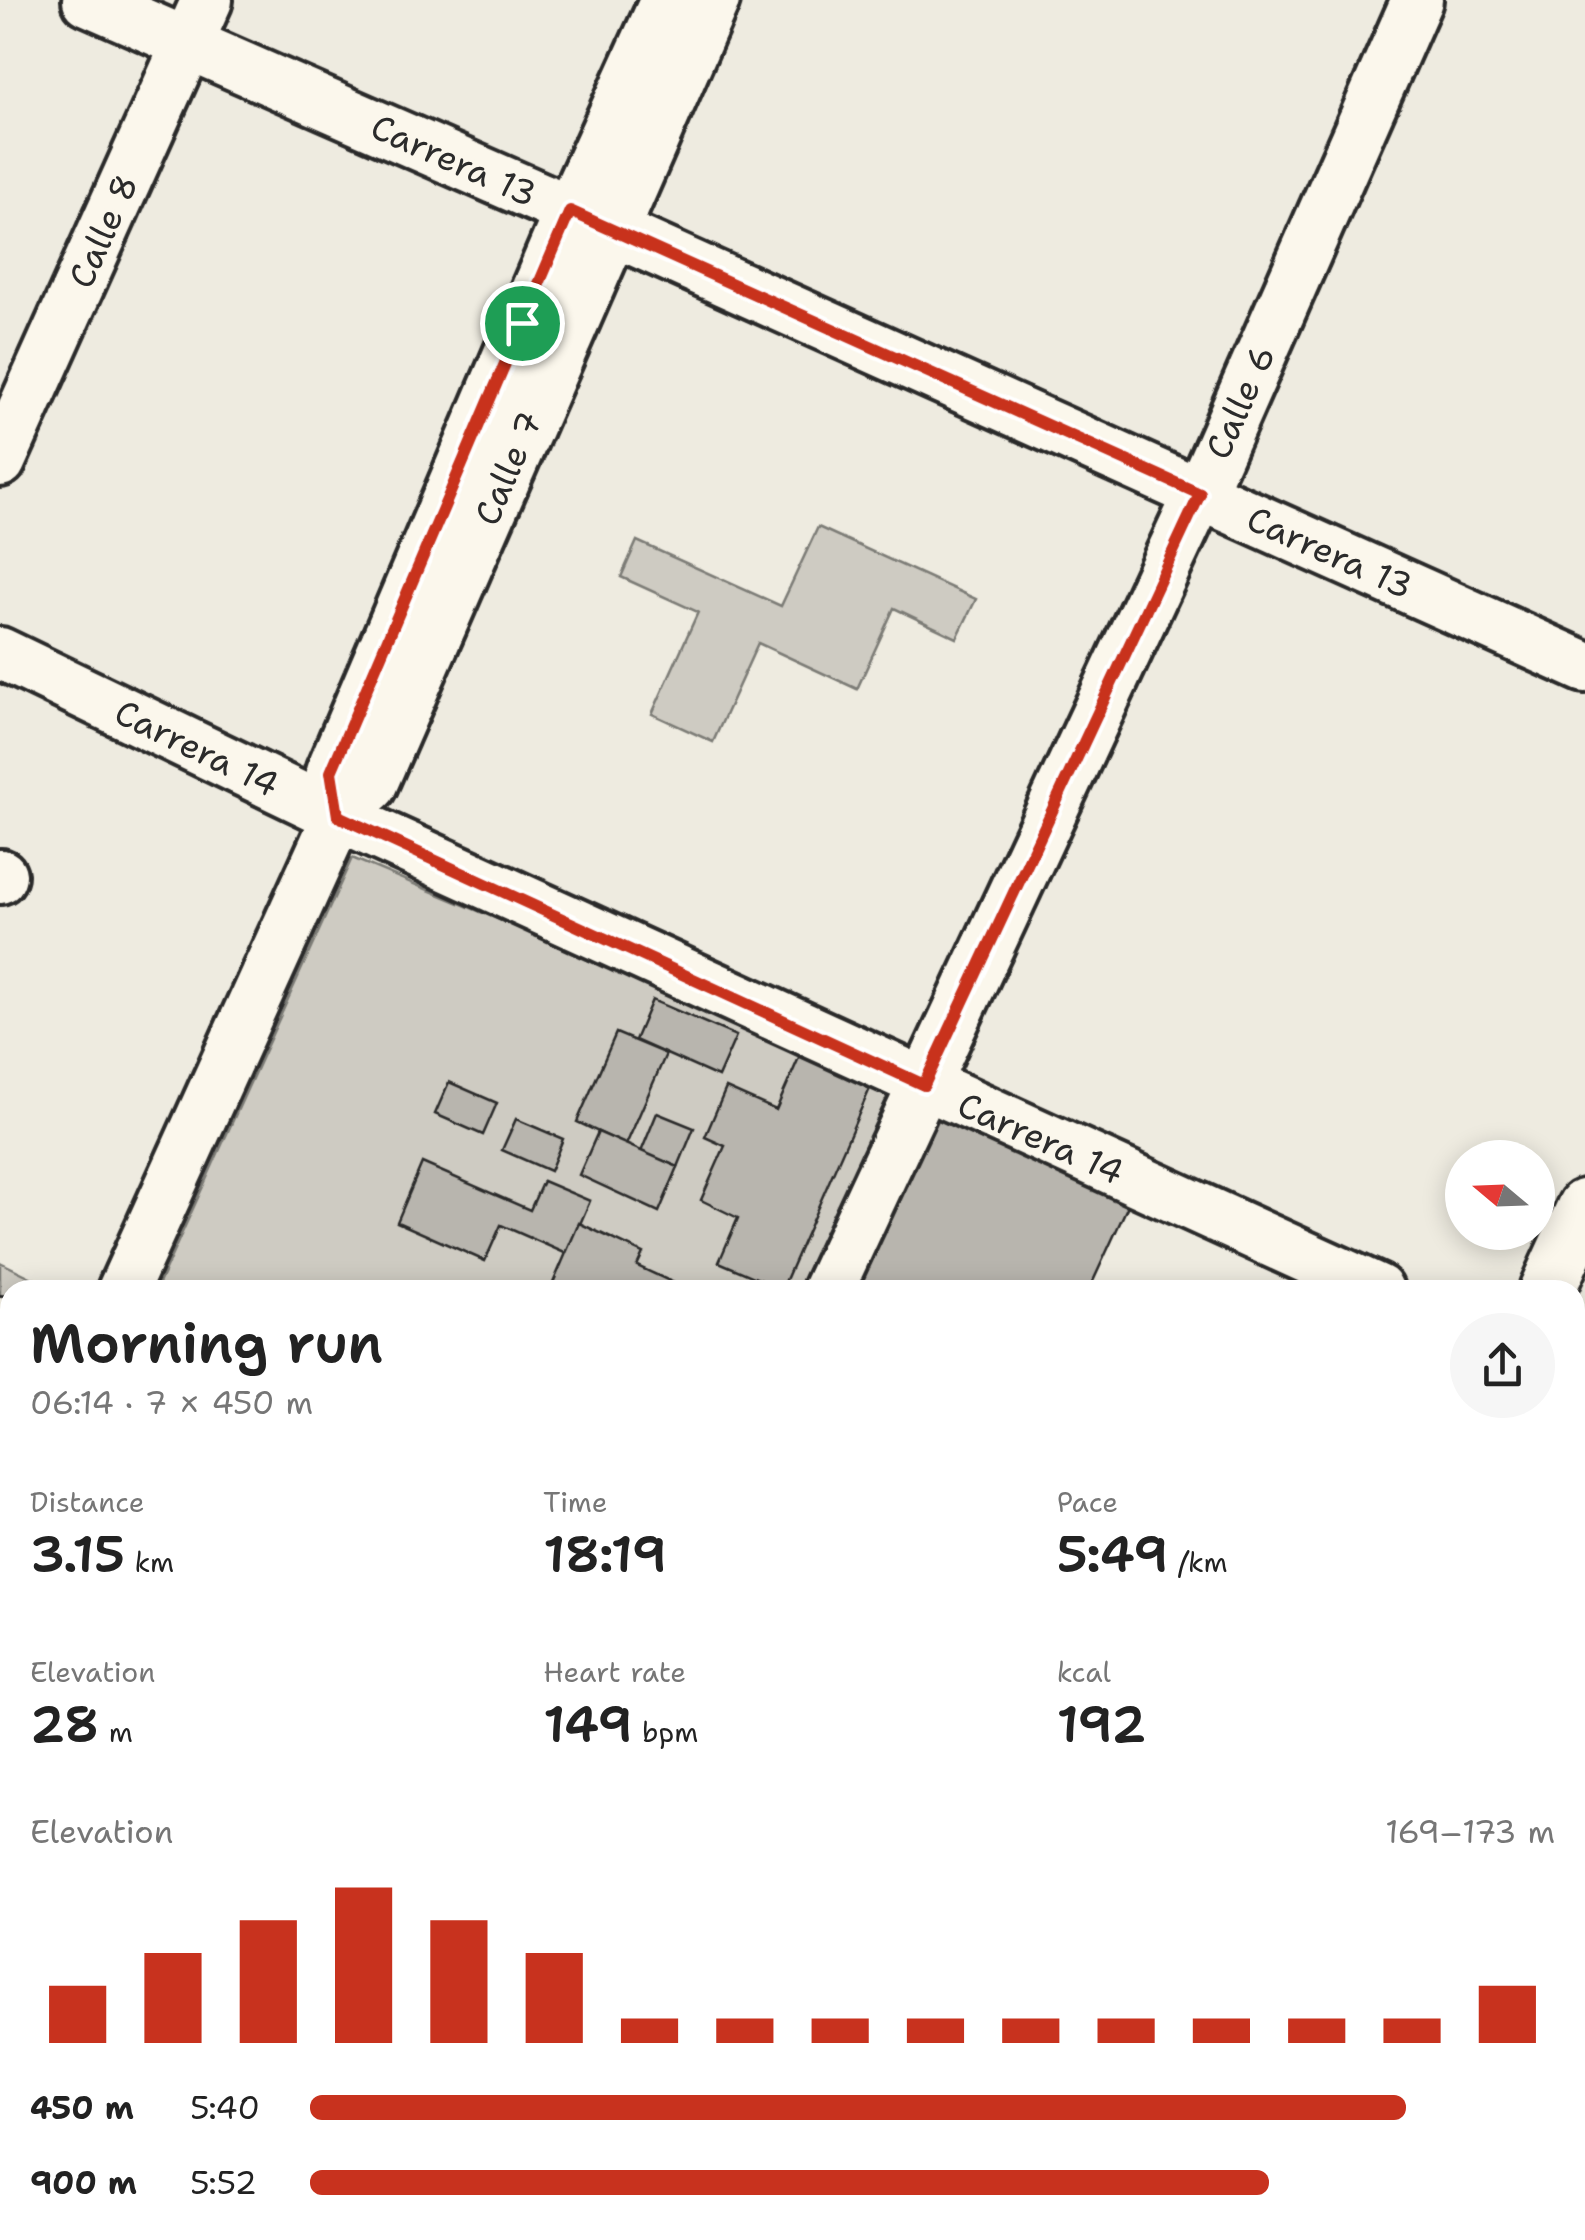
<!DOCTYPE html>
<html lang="en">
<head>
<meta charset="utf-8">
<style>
	body { margin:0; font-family:"Shantell Sans",sans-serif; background:#f6f6f6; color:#222; height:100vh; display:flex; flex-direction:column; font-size:38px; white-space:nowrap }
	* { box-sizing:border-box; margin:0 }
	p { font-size:32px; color:#767676 }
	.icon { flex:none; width:55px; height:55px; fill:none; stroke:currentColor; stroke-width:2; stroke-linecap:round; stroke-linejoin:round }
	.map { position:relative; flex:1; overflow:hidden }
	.panel { position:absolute; left:0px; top:1280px; width:1585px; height:960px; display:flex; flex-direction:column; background:#fff; border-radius:30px 30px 0 0; box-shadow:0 5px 25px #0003 }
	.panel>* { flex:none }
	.needle { width:65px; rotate:289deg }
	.controls { position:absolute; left:1445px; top:1140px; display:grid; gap:20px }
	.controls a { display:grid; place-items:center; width:110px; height:110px; border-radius:50%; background:#fff; box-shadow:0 5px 25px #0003; font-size:50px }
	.pin { position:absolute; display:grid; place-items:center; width:85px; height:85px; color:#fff; margin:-42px; border:5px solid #fff; border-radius:50%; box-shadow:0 2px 10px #0007 }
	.round { display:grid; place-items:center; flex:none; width:105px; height:105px; border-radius:52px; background:#f6f6f6 }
	.head { display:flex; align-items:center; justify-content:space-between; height:170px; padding:0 30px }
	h1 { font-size:55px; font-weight:600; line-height:75px }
	.figures { display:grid; grid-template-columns:repeat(3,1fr); gap:15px; height:170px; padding:10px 30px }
	.figures div { display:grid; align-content:center }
	.figures b { font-size:50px; font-weight:600 }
	.figures small { font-size:28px; font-weight:400 }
	.figures p { font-size:28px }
	.chart { height:280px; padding:20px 30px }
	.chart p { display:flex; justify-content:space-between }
	.chart svg { width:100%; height:180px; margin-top:10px; stroke:#c8321e; stroke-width:6 }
	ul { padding:0 30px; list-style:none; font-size:32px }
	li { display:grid; grid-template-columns:160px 120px 1fr; align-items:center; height:75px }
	li i { height:25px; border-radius:12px; background:#c8321e }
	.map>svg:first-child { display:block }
	.green { fill:#cecbc2; stroke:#7c7b76; stroke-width:2.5 }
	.building { fill:#b8b5ae; stroke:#2b2b2b; stroke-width:2.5 }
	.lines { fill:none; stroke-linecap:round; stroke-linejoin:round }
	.minor-casing { stroke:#2b2b2b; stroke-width:58 }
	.major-casing { stroke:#2b2b2b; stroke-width:62 }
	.minor { stroke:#fbf7ec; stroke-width:50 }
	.major { stroke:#fbf7ec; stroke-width:55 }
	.route-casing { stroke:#fff; stroke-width:20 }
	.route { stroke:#c8321e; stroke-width:12 }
	.labels { text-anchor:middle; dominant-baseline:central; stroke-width:9; stroke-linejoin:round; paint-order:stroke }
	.street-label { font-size:35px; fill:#2b2b2b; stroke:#fbf7ec }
</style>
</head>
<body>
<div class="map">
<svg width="1585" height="2240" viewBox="0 0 1585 2240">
	<rect width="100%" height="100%" fill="#eeebe0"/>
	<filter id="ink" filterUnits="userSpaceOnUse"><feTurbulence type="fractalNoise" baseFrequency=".01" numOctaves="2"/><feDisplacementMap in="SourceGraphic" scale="20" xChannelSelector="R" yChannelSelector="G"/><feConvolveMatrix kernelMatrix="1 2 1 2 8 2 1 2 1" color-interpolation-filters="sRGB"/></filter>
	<g filter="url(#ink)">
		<g class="green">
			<polygon points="818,527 976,599 957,638 894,608 857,689 758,643 713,742 652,714 698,612 621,577 637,541 781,606"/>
			<polygon points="352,858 909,1092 816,1290 156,1290"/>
			<polygon points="0,1262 57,1290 10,1290 10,1320 0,1314"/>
		</g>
		<g class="building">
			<polygon points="652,1000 736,1036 718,1077 635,1040"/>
			<polygon points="616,1033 666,1054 626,1145 577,1122"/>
			<polygon points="801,1053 872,1084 782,1289 719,1262 738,1218 701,1200 725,1146 705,1137 726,1088 776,1110"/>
			<polygon points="449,1082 497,1103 483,1135 435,1114"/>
			<polygon points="926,1111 1129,1203 1089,1290 845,1290"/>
			<polygon points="657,1113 694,1128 678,1167 641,1152"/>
			<polygon points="516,1119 563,1139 550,1171 502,1150"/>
			<polygon points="598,1132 678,1167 659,1212 579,1175"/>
			<polygon points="422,1163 530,1210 543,1181 590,1201 567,1254 501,1225 485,1261 397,1222"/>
			<polygon points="579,1223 643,1253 637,1266 689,1290 550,1290"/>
			<polygon points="10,2200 10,2230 66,2230 62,2240 20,2240 0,2232"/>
		</g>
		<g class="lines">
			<g class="minor-casing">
				<g id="minor">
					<polyline points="88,0 570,211 1585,667"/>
					<polyline points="0,461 207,0"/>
					<polyline points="0,653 338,816 1378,1290"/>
					<polyline points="338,816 331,772 570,211 666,0"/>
					<polyline points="0,878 1,875"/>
					<polyline points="123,1290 338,816 371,786 714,0"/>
					<polyline points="828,1290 1200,493 1417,0"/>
					<polyline points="0,1323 10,1329"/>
					<polyline points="0,1366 10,1372"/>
					<polyline points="1575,1379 1585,1384"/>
					<polyline points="0,1578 10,1553"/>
					<polyline points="0,1730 10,1740"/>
					<polyline points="1575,2083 1585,2088"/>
					<polyline points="0,2096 10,2056"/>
					<polyline points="982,2230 1005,2240"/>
				</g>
			</g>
			<g class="major-casing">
				<g id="major">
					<polyline points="1547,1290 1585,1207"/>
					<polyline points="1130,2240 1134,2230"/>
				</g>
			</g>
			<use href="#minor" class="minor"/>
			<use href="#major" class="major"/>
		</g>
	</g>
	<g class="lines" filter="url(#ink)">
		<g class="route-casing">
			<polygon id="route" points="570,211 1200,494 924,1085 338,816 331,772"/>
		</g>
		<use href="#route" class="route"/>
	</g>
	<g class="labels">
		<g class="street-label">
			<text transform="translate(454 160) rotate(24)">Carrera 13</text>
			<text transform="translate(103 231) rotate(-66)">Calle 8</text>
			<text transform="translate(1240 402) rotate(-66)">Calle 6</text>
			<text transform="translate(508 468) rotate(-67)">Calle 7</text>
			<text transform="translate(1330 552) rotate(24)">Carrera 13</text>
			<text transform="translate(197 748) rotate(26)">Carrera 14</text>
			<text transform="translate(1041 1138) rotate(24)">Carrera 14</text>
		</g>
	</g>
</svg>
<div class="controls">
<a><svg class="needle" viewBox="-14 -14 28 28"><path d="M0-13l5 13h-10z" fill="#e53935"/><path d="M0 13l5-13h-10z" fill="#767676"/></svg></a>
</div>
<div class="pin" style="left:522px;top:323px;background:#1e9e55"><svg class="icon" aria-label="arrive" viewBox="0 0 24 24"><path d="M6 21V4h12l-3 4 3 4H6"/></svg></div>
<section class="panel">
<div class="head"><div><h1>Morning run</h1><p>06:14 · 7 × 450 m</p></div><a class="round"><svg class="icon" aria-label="share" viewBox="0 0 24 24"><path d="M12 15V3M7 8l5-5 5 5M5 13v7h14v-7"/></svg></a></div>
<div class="figures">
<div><p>Distance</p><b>3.15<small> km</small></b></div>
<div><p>Time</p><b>18:19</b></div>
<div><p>Pace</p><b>5:49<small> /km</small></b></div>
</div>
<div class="figures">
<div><p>Elevation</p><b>28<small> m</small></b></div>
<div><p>Heart rate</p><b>149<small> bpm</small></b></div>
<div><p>kcal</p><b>192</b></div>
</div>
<div class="chart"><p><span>Elevation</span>169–173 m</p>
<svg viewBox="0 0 160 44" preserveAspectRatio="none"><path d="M5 44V30M15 44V22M25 44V14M35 44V6M45 44V14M55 44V22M65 44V38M75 44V38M85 44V38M95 44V38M105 44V38M115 44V38M125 44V38M135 44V38M145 44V38M155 44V30"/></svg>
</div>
<ul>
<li><b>450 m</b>5:40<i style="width:88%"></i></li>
<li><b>900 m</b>5:52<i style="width:77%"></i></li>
</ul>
</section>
</div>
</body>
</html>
